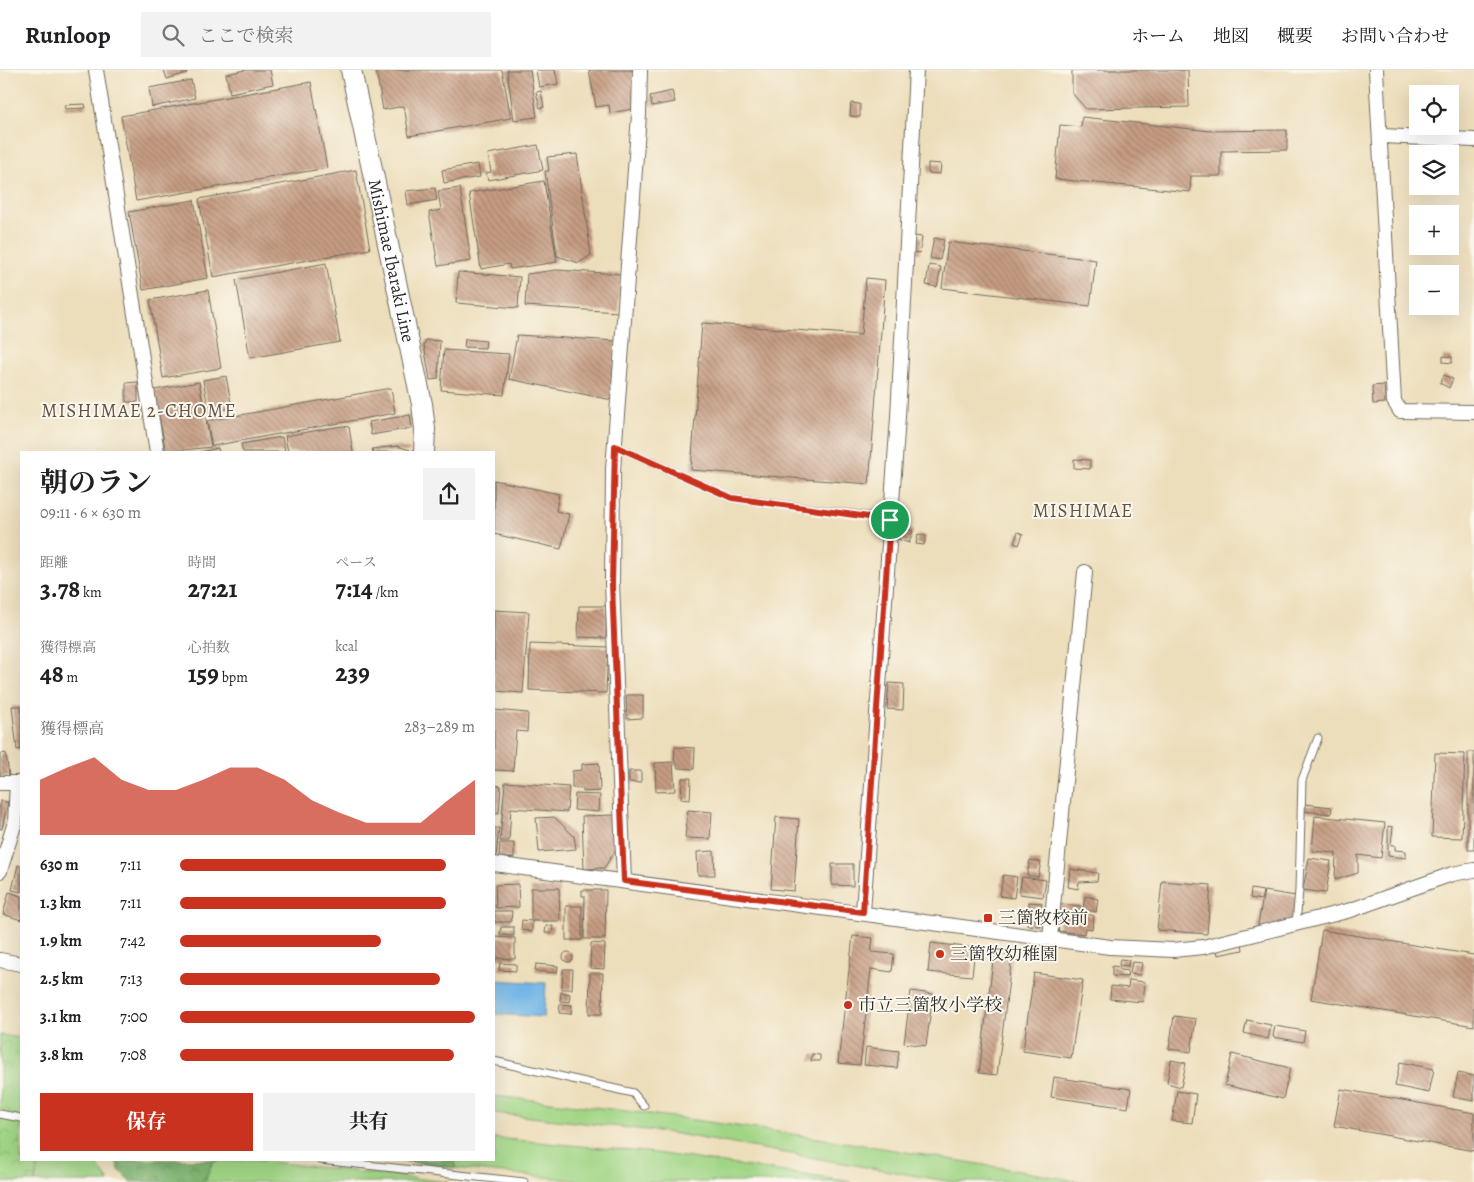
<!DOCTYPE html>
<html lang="ja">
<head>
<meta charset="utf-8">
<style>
	body { margin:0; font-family:Alegreya,"Noto Serif JP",serif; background:#f2f2f2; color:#202124; height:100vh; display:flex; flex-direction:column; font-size:19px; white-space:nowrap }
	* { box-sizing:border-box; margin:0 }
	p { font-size:16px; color:#757577 }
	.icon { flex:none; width:28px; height:28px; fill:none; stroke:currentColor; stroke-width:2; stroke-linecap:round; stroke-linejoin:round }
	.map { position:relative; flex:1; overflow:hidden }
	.drawer { position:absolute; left:20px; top:381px; width:475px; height:710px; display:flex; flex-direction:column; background:#fff; border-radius:0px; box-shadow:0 5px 20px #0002 }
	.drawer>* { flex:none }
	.fabs { position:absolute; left:1409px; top:15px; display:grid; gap:10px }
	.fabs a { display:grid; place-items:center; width:50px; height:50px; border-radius:0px; background:#fff; box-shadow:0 5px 20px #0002; font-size:25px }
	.pin { position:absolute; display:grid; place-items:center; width:42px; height:42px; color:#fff; margin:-21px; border:2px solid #fff; border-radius:50%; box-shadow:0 1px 5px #0007 }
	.round { display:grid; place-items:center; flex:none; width:52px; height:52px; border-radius:0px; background:#f2f2f2 }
	.summary { display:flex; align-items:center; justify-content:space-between; height:85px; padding:0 20px }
	h1 { font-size:28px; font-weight:700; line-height:38px }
	.metrics { display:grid; grid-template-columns:repeat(3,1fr); gap:8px; height:85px; padding:5px 20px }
	.metrics div { display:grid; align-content:center }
	.metrics b { font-size:25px; font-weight:700 }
	.metrics small { font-size:14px; font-weight:400 }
	.metrics p { font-size:14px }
	.chart { height:140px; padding:10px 20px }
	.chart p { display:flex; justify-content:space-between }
	.chart svg { width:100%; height:90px; margin-top:5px; fill:#c8321e; opacity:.7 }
	.action { display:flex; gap:10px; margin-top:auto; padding:10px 20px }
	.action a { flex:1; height:58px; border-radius:0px; background:#c8321e; color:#fff; font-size:20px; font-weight:700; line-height:58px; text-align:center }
	.action a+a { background:#f2f2f2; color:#202124 }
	ul { padding:0 20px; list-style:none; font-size:16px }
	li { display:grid; grid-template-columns:80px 60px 1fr; align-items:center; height:38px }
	li i { height:12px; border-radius:6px; background:#c8321e }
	header { display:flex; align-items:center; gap:30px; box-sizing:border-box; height:70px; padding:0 25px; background:#fff; border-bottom:1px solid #e0e0e0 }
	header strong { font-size:24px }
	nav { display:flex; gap:28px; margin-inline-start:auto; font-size:18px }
	.search { width:350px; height:45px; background:#f2f2f2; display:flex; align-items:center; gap:12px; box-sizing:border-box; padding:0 18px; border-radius:0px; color:#757577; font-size:19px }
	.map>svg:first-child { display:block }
	.green { fill:#a1d585; stroke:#668058 }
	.forest { fill:url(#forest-crowns); stroke:#56704e }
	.park { fill:url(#park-crowns); stroke:#668058 }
	.water { fill:#71b5e6; stroke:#4e7088 }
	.building { fill:url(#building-back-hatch) }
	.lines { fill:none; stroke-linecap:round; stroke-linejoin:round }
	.lane-casing { stroke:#6f6a5d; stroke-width:9 }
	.street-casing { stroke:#6f6a5d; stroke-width:16 }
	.secondary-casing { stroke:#6f6a5d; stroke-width:22 }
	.lane { stroke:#fff; stroke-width:7 }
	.street { stroke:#fff; stroke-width:14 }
	.secondary { stroke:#fff; stroke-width:20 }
	.route-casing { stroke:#fff; stroke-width:10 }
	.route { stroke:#c8321e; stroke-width:6 }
	.poi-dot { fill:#c8321e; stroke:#fbf7ec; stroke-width:2 }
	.labels { text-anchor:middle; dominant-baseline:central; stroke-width:4; stroke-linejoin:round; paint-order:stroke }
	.street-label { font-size:18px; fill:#2b2b2b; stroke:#fbf7ec }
	.poi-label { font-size:18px; fill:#2b2b2b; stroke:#fbf7ec; text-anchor:start }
	.neighbourhood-label { font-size:19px; letter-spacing:1px; fill:#615349; stroke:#fbf7ec }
</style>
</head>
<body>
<header>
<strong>Runloop</strong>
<div class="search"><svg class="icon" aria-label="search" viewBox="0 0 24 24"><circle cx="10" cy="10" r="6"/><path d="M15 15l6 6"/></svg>ここで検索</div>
<nav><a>ホーム</a><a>地図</a><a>概要</a><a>お問い合わせ</a></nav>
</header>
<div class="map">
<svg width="1474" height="1112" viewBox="0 0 1474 1112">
	<defs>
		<pattern id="forest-crowns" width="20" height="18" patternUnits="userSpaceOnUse" patternTransform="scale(1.25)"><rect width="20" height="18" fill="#80b672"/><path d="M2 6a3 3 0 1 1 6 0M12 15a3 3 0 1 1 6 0" fill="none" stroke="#69945e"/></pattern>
		<pattern id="park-crowns" width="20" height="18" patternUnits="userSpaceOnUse" patternTransform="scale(1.25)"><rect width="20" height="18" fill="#a1d585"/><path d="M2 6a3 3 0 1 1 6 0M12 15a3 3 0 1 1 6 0" fill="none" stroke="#8bb773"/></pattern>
		<pattern id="building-back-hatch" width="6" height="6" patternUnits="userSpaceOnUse" patternTransform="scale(1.25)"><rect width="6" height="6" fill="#c69c82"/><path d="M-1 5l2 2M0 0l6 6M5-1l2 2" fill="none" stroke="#a17f6b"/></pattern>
	</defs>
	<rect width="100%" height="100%" fill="#fbf7ec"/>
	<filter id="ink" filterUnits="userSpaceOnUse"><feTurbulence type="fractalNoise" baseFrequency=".02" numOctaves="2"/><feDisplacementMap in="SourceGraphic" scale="10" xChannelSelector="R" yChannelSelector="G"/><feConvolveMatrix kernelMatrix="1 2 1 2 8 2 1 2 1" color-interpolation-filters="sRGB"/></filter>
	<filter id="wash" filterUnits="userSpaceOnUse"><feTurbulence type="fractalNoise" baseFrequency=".0096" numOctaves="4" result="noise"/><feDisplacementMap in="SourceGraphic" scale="20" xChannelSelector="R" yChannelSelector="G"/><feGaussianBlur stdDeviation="1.12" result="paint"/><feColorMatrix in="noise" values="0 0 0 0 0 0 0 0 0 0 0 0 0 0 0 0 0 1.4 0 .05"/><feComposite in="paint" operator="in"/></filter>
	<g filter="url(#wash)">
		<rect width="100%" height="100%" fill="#eddebb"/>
		<g class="green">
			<path d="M494,1026C692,1046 888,1078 1084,1112H952L665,1062L494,1043Z"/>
			<polygon points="494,1068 656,1083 852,1112 592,1112 455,1098 455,1090 494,1090"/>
			<polygon points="38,1090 94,1090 109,1112 35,1112"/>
			<polygon points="218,1090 255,1090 448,1112 205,1112 212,1093"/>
		</g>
		<g class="forest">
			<polygon points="116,1090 218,1090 212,1093 205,1112 131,1112 119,1100"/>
			<polygon points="393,1090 455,1090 455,1098"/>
		</g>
		<polygon class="park" points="0,965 21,968 21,1090 38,1090 35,1112 0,1112"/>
		<polygon class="water" points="494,910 546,913 544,947 494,944"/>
		<g id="blocks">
			<g class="building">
				<polygon points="164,0 186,0 187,3 167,9"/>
				<polygon points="245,0 270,0 273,14 230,23 226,4"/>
				<polygon points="376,0 502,0 511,48 409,66 404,36 383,40"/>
				<polygon points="507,0 530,0 537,47 514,50"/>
				<polygon points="536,0 555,0 558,14 539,17"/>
				<polygon points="589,0 632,0 639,38 610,43 609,35 596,37"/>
				<polygon points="1072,0 1188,0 1189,37 1086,39 1072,23"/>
				<polygon points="191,10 195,28 152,37 149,18"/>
				<polygon points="311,12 327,98 136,131 121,46"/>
				<polygon points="541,21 544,37 540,38 536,22"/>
				<polygon points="672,21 675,32 652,36 650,26"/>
				<polygon points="851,33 860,34 860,47 850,46"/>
				<polygon points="85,34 86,38 65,39 64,35"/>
				<polygon points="1082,47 1210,61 1287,60 1287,80 1221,81 1221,106 1191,106 1190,122 1055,109 1060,55 1081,57"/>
				<polygon points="538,75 543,100 488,110 486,103 491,102 488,84"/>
				<polygon points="577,84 591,185 579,193 557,186 545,101 549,101 547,87"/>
				<polygon points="928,93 941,94 940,104 928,103"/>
				<polygon points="478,94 480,107 444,113 442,100"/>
				<polygon points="356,100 370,179 213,207 199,129"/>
				<polygon points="544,111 557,192 510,199 509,194 481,199 469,123"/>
				<polygon points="435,118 437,130 408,135 406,121"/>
				<polygon points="460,118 471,191 438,196 429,142 441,140 438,121"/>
				<polygon points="194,130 208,208 143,220 129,142"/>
				<polygon points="914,166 922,167 920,183 912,182"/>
				<polygon points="934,168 944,170 940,190 930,188"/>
				<polygon points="948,172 1096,190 1090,236 942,218"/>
				<polygon points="326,193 340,272 250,288 236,210"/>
				<polygon points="929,195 941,197 937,217 926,215"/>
				<polygon points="556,200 621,204 618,242 525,236 527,204"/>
				<polygon points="458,202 520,207 518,238 456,233"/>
				<polygon points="866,208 885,210 869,414 691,400 702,253 861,265"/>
				<polygon points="208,220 221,298 163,308 150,230"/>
				<polygon points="517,265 616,271 612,330 509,309"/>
				<polygon points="465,269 486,271 485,278 464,277"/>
				<polygon points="426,270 440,271 438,309 430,310 424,275"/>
				<polygon points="444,280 509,284 504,325 441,320"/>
				<polygon points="1443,286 1452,287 1452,293 1443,292"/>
				<polygon points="1444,305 1453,309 1449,318 1440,313"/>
				<polygon points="226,306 232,338 209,342 203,310"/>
				<polygon points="138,312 138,332 126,332 126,313"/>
				<polygon points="199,312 211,377 166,382 154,320"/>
				<polygon points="1384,315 1385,333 1373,334 1372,316"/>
				<polygon points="391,318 395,343 212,376 207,351"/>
				<polygon points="410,345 412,358 371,365 369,352"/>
				<polygon points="342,356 349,357 353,382 288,382 285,366"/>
				<polygon points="282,367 285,382 243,382 241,374"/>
				<polygon points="397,376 410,380 410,382 373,382 372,379"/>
				<polygon points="218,378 219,382 200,382"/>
				<polygon points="1074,389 1090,390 1090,399 1074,398"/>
				<polygon points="494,410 559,424 556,441 569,444 561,479 494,464"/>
				<polygon points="902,457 913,461 909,473 898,469"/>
				<polygon points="1018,462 1023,464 1019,475 1014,473"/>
				<polygon points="918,464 926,466 924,475 916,474"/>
				<polygon points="579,536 606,536 606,568 578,567"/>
				<polygon points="494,540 529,542 523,623 494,621"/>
				<polygon points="530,574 608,577 606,623 529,620"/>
				<polygon points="889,613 904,614 903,640 887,639"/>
				<polygon points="626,625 643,625 643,648 627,649"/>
				<polygon points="12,636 21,636 21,679 17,680"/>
				<polygon points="494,640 528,643 527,662 516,661 513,701 494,700"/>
				<polygon points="675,677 695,678 694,699 678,698 674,690"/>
				<rect x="1468" y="682" width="6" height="98"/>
				<polygon points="6,683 9,706 0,707 0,684"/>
				<polygon points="1435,683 1465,684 1462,768 1432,767"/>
				<polygon points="673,692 675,721 656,722 655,693"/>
				<polygon points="599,693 600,721 583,722 583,718 572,718 572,701 582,700 582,694"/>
				<polygon points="629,701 641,701 641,713 629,712"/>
				<polygon points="682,708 691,708 690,730 681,729"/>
				<polygon points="505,712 569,717 567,742 511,738 509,771 500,771"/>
				<polygon points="494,715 501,716 499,743 494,742"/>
				<polygon points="575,724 600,725 599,742 574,740"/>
				<polygon points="0,731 8,732 2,759 0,759"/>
				<polygon points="1305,734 1332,737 1331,744 1304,741"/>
				<polygon points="688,740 712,742 710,769 685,768"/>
				<polygon points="615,745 617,778 604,798 584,799 582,746"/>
				<polygon points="1315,746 1385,753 1381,788 1358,785 1358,803 1335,810 1336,783 1312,781"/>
				<polygon points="554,747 574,766 576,779 539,782 536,748"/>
				<polygon points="776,747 799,749 794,821 771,819"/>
				<polygon points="1388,756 1393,757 1391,775 1395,775 1395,780 1406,781 1406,788 1388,786"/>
				<polygon points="494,758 499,758 496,787 494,786"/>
				<polygon points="500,773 514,773 514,788 499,788"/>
				<polygon points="714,781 715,805 698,805 697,782"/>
				<polygon points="1309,788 1331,791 1326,823 1303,820"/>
				<polygon points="1030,790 1041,792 1038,807 1027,805"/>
				<polygon points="832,794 853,794 853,816 832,815"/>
				<polygon points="18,795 21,796 21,822 12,820"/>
				<polygon points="1070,799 1098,803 1097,811 1079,812 1078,819 1068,817"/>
				<polygon points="1003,805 1017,807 1014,828 1000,826"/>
				<polygon points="1022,807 1046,810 1043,827 1019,824"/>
				<polygon points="1162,811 1211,815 1207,864 1157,860"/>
				<polygon points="518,814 519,837 496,838 495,815"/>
				<polygon points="531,818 559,818 560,851 532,851 532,862 521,860 522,850 531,851"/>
				<polygon points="1251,819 1263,821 1261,830 1250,828"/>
				<polygon points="582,820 606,820 605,869 584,869 585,826 582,826"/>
				<polygon points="1264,821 1296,826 1293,852 1257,860"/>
				<polygon points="9,822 21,826 21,850 3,844"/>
				<polygon points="1085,826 1098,829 1096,842 1083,839"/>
				<polygon points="1029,832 1042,833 1040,856 1027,855"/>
				<polygon points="1061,834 1081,836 1080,842 1094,846 1092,859 1085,858 1084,864 1058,861"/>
				<rect x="566" y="836" width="16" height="34"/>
				<polygon points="494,841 512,841 511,852 494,852"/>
				<polygon points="546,856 553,856 552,863 545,863"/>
				<polygon points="501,857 514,857 514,866 500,865"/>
				<polygon points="1322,860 1474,885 1474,956 1311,929"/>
				<polygon points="853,866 873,868 871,882 894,884 892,902 871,899 860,995 838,993"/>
				<polygon points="494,867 515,868 515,889 494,888"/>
				<polygon points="591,873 605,874 604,899 590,898"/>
				<polygon points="931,873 975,878 972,906 928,902"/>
				<polygon points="1242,874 1243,880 1218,885 1217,879"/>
				<circle cx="568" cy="887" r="5"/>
				<polygon points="994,883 1012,886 997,1005 979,1003"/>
				<polygon points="1120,889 1129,890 1128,896 1119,895"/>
				<polygon points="1132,892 1142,893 1140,905 1130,904"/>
				<polygon points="500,893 516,894 516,901 499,900"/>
				<polygon points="536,894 558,896 557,903 535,901"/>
				<polygon points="1112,896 1120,897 1120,900 1128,901 1127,907 1112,906"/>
				<polygon points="563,899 573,899 572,919 562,919"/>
				<polygon points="590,903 603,903 602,944 589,944"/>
				<polygon points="1034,903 1083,910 1071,988 1023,981"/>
				<polygon points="1129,910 1145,912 1143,932 1110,929 1111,916 1128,918"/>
				<polygon points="911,921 933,924 926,976 904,973"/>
				<polygon points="561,922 570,924 569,932 560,931"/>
				<polygon points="560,934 572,935 571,944 559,943"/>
				<polygon points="1174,946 1196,949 1191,982 1169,979"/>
				<polygon points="1247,950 1271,955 1268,969 1244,963"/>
				<polygon points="1275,956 1305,961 1303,972 1273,967"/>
				<polygon points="866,977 899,981 897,998 864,995"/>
				<polygon points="812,984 820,985 820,991 811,991"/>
				<polygon points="1232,984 1290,998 1283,1029 1225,1015"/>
				<polygon points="1171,990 1186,993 1181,1017 1167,1013"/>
				<polygon points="1400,992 1434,999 1429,1023 1395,1016"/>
				<polygon points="1458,1003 1474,1006 1474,1031 1453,1027"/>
				<polygon points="1054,1007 1131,1019 1128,1038 1051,1027"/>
				<polygon points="1341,1019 1474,1043 1474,1081 1334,1056"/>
				<polygon points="1177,1021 1196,1024 1192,1053 1172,1051"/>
			</g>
		</g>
	</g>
	<g filter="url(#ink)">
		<use href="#blocks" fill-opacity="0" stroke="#6f6a5d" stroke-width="1"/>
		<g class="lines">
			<g class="lane-casing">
				<g id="lane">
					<polyline points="615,376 732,428 890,449"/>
					<polyline points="1296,854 1299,820 1302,710 1318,668"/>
					<polyline points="494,991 633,1023 644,1036"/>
					<polyline points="0,1044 21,1048"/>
					<polyline points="320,1090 524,1112"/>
				</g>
			</g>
			<g class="street-casing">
				<g id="street">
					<polyline points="96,0 157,382"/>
					<polyline points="1376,0 1394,331 1400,341 1474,342"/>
					<polyline points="1381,66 1474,70"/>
					<polyline points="0,713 21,713"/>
					<polyline points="494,794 1110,877 1173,880 1203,877 1351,840 1452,804 1474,800"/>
					<polyline points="0,801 15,752 17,713"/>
					<polyline points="624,811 612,513 613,399 639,45 640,0"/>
					<polyline points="863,842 898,347 916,0"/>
					<polyline points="1050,868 1085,502"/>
					<polyline points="0,890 21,894"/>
				</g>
			</g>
			<g class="secondary-casing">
				<g id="secondary">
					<path id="s1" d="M351,0L422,334L425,359L424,382"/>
				</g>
			</g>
			<use href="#lane" class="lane"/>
			<use href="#street" class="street"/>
			<use href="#secondary" class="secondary"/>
		</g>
	</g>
	<g class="lines" filter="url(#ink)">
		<g class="route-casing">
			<polygon id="route" points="615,376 732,428 890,450 863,842 624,811 612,514"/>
		</g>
		<use href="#route" class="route"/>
	</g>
	<g class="poi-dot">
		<rect x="983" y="843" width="10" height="10" rx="2.5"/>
		<circle cx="940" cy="884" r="5"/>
		<circle cx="848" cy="935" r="5"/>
	</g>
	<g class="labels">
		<g class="street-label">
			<text stroke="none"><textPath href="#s1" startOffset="195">Mishimae Ibaraki Line</textPath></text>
		</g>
		<g class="poi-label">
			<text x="998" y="848">三箇牧校前</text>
			<text x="950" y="884">三箇牧幼稚園</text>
			<text x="858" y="935">市立三箇牧小学校</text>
		</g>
		<g class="neighbourhood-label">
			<text x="139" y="341">MISHIMAE 2-CHOME</text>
			<text x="1083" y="441">MISHIMAE</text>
		</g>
	</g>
</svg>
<div class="fabs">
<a><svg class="icon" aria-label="locate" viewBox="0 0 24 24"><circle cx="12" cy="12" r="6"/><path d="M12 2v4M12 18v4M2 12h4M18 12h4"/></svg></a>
<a><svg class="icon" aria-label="layers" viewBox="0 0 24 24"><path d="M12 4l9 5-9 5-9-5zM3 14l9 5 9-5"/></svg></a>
<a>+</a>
<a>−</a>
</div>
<div class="pin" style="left:890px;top:450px;background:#1e9e55"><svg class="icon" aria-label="arrive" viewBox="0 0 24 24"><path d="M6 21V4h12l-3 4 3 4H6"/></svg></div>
<section class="drawer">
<div class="summary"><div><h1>朝のラン</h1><p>09:11 · 6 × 630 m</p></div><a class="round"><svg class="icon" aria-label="share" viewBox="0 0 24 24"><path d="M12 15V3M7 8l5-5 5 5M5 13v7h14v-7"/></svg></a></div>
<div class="metrics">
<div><p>距離</p><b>3.78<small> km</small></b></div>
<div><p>時間</p><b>27:21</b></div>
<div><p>ペース</p><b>7:14<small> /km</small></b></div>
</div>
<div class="metrics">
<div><p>獲得標高</p><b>48<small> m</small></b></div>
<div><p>心拍数</p><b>159<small> bpm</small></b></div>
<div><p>kcal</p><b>239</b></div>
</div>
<div class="chart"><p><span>獲得標高</span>283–289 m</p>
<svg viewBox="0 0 160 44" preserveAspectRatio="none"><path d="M0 44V17L10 11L20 6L30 17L40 22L50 22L60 17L70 11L80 11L90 17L100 27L110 33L120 38L130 38L140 38L150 27L160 17V44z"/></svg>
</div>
<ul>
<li><b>630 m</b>7:11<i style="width:90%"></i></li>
<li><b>1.3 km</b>7:11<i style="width:90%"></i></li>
<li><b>1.9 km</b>7:42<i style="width:68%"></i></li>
<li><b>2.5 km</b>7:13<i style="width:88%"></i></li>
<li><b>3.1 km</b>7:00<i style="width:100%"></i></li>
<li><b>3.8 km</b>7:08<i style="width:93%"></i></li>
</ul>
<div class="action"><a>保存</a><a>共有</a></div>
</section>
</div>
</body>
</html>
